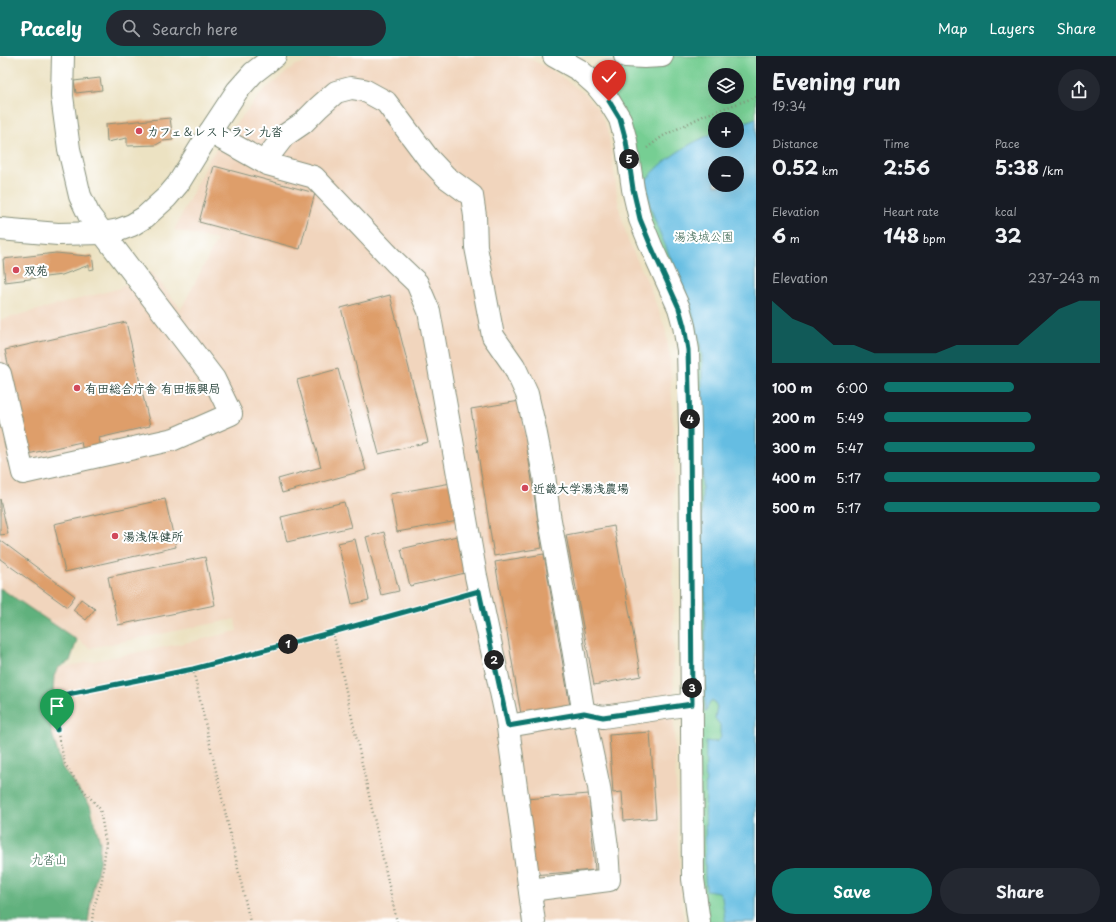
<!DOCTYPE html>
<html lang="en">
<head>
<meta charset="utf-8">
<style>
	body { margin:0; font-family:"Playpen Sans","Klee One",sans-serif; background:#242831; color:#f1f3f6; height:100vh; display:flex; flex-direction:column; font-size:15px; white-space:nowrap }
	* { box-sizing:border-box; margin:0 }
	p { font-size:13px; color:#9ea1a6 }
	.icon { flex:none; width:22px; height:22px; fill:none; stroke:currentColor; stroke-width:2; stroke-linecap:round; stroke-linejoin:round }
	.map { position:relative; flex:1; overflow:hidden }
	.panel { display:flex; flex-direction:column; background:#171b24; width:360px }
	.panel>* { flex:none }
	.buttons { position:absolute; left:708px; top:12px; display:grid; gap:8px }
	.buttons a { display:grid; place-items:center; width:36px; height:36px; border-radius:50%; background:#171b24; box-shadow:0 4px 16px #0002; font-size:20px }
	.pin { position:absolute; display:grid; place-items:center; width:34px; height:34px; color:#fff; margin:-41px -17px; border-radius:50% 50% 50% 0; rotate:-45deg; box-shadow:0 0 4px #0007 }
	.pin .icon { rotate:45deg }
	.km { position:absolute; width:20px; height:20px; margin:-10px; border-radius:50%; background:#222; color:#fff; font-size:11px; line-height:20px; text-align:center }
	.round { display:grid; place-items:center; flex:none; width:42px; height:42px; border-radius:21px; background:#242831 }
	.overview { display:flex; align-items:center; justify-content:space-between; height:68px; padding:0 16px }
	h1 { font-size:22px; font-weight:700; line-height:30px }
	.metrics { display:grid; grid-template-columns:repeat(3,1fr); gap:6px; height:68px; padding:4px 16px }
	.metrics div { display:grid; align-content:center }
	.metrics b { font-size:20px; font-weight:700 }
	.metrics small { font-size:11px; font-weight:400 }
	.metrics p { font-size:11px }
	.chart { height:112px; padding:8px 16px }
	.chart p { display:flex; justify-content:space-between }
	.chart svg { width:100%; height:72px; margin-top:4px; fill:#0f766e; opacity:.7 }
	.primary-button { display:flex; gap:8px; margin-top:auto; padding:8px 16px }
	.primary-button a { flex:1; height:46px; border-radius:24px; background:#0f766e; color:#fff; font-size:16px; font-weight:700; line-height:46px; text-align:center }
	.primary-button a+a { background:#242831; color:#f1f3f6 }
	ul { padding:0 16px; list-style:none; font-size:13px }
	li { display:grid; grid-template-columns:64px 48px 1fr; align-items:center; height:30px }
	li i { height:10px; border-radius:5px; background:#0f766e }
	header { display:flex; align-items:center; gap:24px; box-sizing:border-box; height:56px; padding:0 20px; background:#0f766e; color:#fff }
	header strong { font-size:19px }
	nav { display:flex; gap:22px; margin-inline-start:auto; font-size:14px }
	.search { width:280px; height:36px; background:#242831; display:flex; align-items:center; gap:10px; box-sizing:border-box; padding:0 14px; border-radius:22px; color:#9ea1a6; font-size:15px }
	main { display:flex; flex:1; min-height:0 }
	.map>svg:first-child { display:block }
	.built { fill:#f1d5bd }
	.green { fill:#76ce93; stroke:#4a8664; fill-rule:evenodd }
	.forest { fill:#60b17d; stroke:#407758 }
	.water { fill:#65bde2; stroke:#427d8b; fill-rule:evenodd }
	.building { fill:#de9e6b }
	.lines { fill:none; stroke-linecap:round; stroke-linejoin:round }
	.minor-casing { stroke:#86907b; stroke-width:24 }
	.path { stroke:#86907b; stroke-width:2.5; stroke-dasharray:1 3; stroke-linecap:butt }
	.minor { stroke:#fff; stroke-width:22 }
	.route-casing { stroke:#fff; stroke-width:8 }
	.route { stroke:#0f766e; stroke-width:5 }
	.poi-dot { fill:#d1495b; stroke:#fff; stroke-width:1.5 }
	.labels { text-anchor:middle; dominant-baseline:central; stroke-width:4; stroke-linejoin:round; paint-order:stroke }
	.poi-label { font-size:12px; font-weight:bold; fill:#1f3d34; stroke:#fff; text-anchor:start }
	.park-label { font-size:12px; fill:#35614c; stroke:#fff }
</style>
</head>
<body>
<header>
<strong>Pacely</strong>
<div class="search"><svg class="icon" aria-label="search" viewBox="0 0 24 24"><circle cx="10" cy="10" r="6"/><path d="M15 15l6 6"/></svg>Search here</div>
<nav><a>Map</a><a>Layers</a><a>Share</a></nav>
</header>
<main>
<div class="map">
<svg width="756" height="866" viewBox="0 0 756 866">
	<rect width="100%" height="100%" fill="#fff"/>
	<filter id="ink" filterUnits="userSpaceOnUse"><feTurbulence type="fractalNoise" baseFrequency=".025" numOctaves="2"/><feDisplacementMap in="SourceGraphic" scale="8" xChannelSelector="R" yChannelSelector="G"/><feConvolveMatrix kernelMatrix="1 2 1 2 8 2 1 2 1" color-interpolation-filters="sRGB"/></filter>
	<filter id="wash" filterUnits="userSpaceOnUse"><feTurbulence type="fractalNoise" baseFrequency=".012" numOctaves="4" result="noise"/><feDisplacementMap in="SourceGraphic" scale="16" xChannelSelector="R" yChannelSelector="G"/><feGaussianBlur stdDeviation="0.9" result="paint"/><feColorMatrix in="noise" values="0 0 0 0 0 0 0 0 0 0 0 0 0 0 0 0 0 1.4 0 .05"/><feComposite in="paint" operator="in"/></filter>
	<g filter="url(#wash)">
		<rect width="100%" height="100%" fill="#ece2c2"/>
		<polygon class="built" points="324,0 523,0 547,11 563,22 585,38 599,54 608,75 619,152 628,185 648,227 665,272 670,301 674,389 673,509 674,676 678,789 682,854 684,866 88,866 100,786 93,753 62,711 51,674 52,626 58,612 199,584 237,575 235,563 90,592 0,532 0,264 117,233 152,216 181,253 217,184 174,174 209,103 239,64 264,34 296,9"/>
		<path class="green" d="M666,0H756V866H699L689,318L626,85L579,14L615,9ZM715,19H737V41H715ZM715,63H737V85H715ZM715,107H737V129H715Z"/>
		<polygon class="forest" points="0,532 77,584 70,605 58,612 54,620 51,674 62,711 90,749 100,786 99,807 92,839 88,866 0,866"/>
		<path class="water" d="M756,62V866H727L725,863L722,841L719,836L706,834L705,820L706,685L713,686L718,685L721,681L720,677V669L715,662L717,651L714,645H711L705,656V547L702,476V300L699,282L690,248L657,170L650,150L645,125C664,103 688,87 715,77V85H737V69ZM715,107H737V129H715Z"/>
		<g id="blocks">
			<g class="building">
				<polygon points="100,22 102,34 76,37 74,25"/>
				<polygon points="170,62 173,84 163,85 156,89 127,90 127,82 107,86 106,68"/>
				<polygon points="214,110 315,137 300,193 199,166"/>
				<polygon points="56,197 87,200 92,199 94,213 89,214 89,209 62,219 5,226 3,203"/>
				<polygon points="390,239 428,386 379,398 341,252"/>
				<polygon points="126,266 150,370 99,382 102,396 84,400 81,386 28,398 5,294"/>
				<polygon points="338,313 366,414 282,437 278,423 321,411 297,324"/>
				<polygon points="520,345 542,492 494,500 471,353"/>
				<polygon points="451,427 458,465 397,476 390,438"/>
				<polygon points="0,443 8,478 0,479"/>
				<polygon points="165,443 176,491 65,516 54,468"/>
				<polygon points="344,446 351,471 287,486 281,461"/>
				<polygon points="614,470 641,620 594,629 566,479"/>
				<polygon points="384,476 399,535 381,539 366,481"/>
				<polygon points="457,480 465,517 410,530 401,493"/>
				<polygon points="355,483 369,544 352,548 338,487"/>
				<polygon points="0,484 75,540 67,551 0,503"/>
				<polygon points="544,498 570,650 521,658 495,506"/>
				<polygon points="205,501 215,549 118,569 108,521"/>
				<polygon points="81,543 95,553 86,564 73,554"/>
				<polygon points="650,676 656,762 624,765 622,736 613,737 609,679"/>
				<polygon points="589,738 595,814 533,819 526,743"/>
			</g>
		</g>
	</g>
	<g filter="url(#ink)">
		<use href="#blocks" fill-opacity="0" stroke="#86907b" stroke-width="1"/>
		<g class="lines">
			<g class="minor-casing">
				<g id="minor">
					<polyline points="554,0 579,14 596,29 609,45 620,63 626,85 633,133 640,163 651,190 679,252 684,270 688,294 690,373 693,823 699,866"/>
					<polyline points="625,0 644,1 662,0"/>
					<polyline points="210,76 267,108 314,121 395,206 417,227 429,255 476,520 507,664 534,866"/>
					<polyline points="264,106 284,80 303,67 319,51 336,36 351,32 364,34 386,46 428,102 446,121 472,140 475,160 476,191 493,280 514,310 527,338 535,373 544,419 549,459 569,568 585,665 599,731 607,791 609,824 530,834"/>
					<polyline points="0,173 58,178 103,177 119,174 132,169 145,161 167,141 178,128 210,76 237,35 253,17 271,3 275,0"/>
					<polyline points="0,318 23,417 174,383 231,358 214,323 89,159 80,140 69,93 62,40 63,0"/>
					<polyline points="508,670 584,657 603,661 692,648"/>
				</g>
			</g>
			<g class="path">
				<polyline points="647,92 663,80 705,59 756,41"/>
				<polyline points="333,576 397,866"/>
				<polyline points="193,613 250,866"/>
				<polyline points="92,866 93,855 102,824 106,788 100,753 78,728 65,708 57,674 58,640 193,613 333,576 462,540"/>
			</g>
			<use href="#minor" class="minor"/>
		</g>
	</g>
	<g class="lines" filter="url(#ink)">
		<g class="route-casing">
			<polyline id="route" points="57,674 58,640 193,613 333,576 479,535 508,670 584,657 603,661 692,648 690,373 688,294 684,270 679,252 651,190 640,163 633,133 626,85 620,63 609,45"/>
		</g>
		<use href="#route" class="route"/>
	</g>
	<g class="poi-dot">
		<circle cx="139" cy="75" r="4"/>
		<circle cx="16" cy="214" r="4"/>
		<circle cx="77" cy="332" r="4"/>
		<circle cx="525" cy="432" r="4"/>
		<circle cx="115" cy="480" r="4"/>
	</g>
	<g class="labels">
		<g class="poi-label">
			<text x="147" y="75">カフェ＆レストラン 九沓</text>
			<text x="24" y="214">双苑</text>
			<text x="85" y="332">有田総合庁舎 有田振興局</text>
			<text x="533" y="432">近畿大学湯浅農場</text>
			<text x="123" y="480">湯浅保健所</text>
		</g>
		<g class="park-label">
			<text x="704" y="180">湯浅城公園</text>
			<text x="49" y="803">九沓山</text>
		</g>
	</g>
</svg>
<div class="buttons">
<a><svg class="icon" aria-label="layers" viewBox="0 0 24 24"><path d="M12 4l9 5-9 5-9-5zM3 14l9 5 9-5"/></svg></a>
<a>+</a>
<a>−</a>
</div>
<div class="pin" style="left:57px;top:674px;background:#1e9e55"><svg class="icon" aria-label="arrive" viewBox="0 0 24 24"><path d="M6 21V4h12l-3 4 3 4H6"/></svg></div>
<div class="pin" style="left:609px;top:45px;background:#d93025"><svg class="icon" aria-label="check" viewBox="0 0 24 24"><path d="M5 12l5 5 9-10"/></svg></div>
<b class="km" style="left:288px;top:588px">1</b>
<b class="km" style="left:494px;top:604px">2</b>
<b class="km" style="left:692px;top:632px">3</b>
<b class="km" style="left:690px;top:363px">4</b>
<b class="km" style="left:629px;top:103px">5</b>
</div>
<section class="panel">
<div class="overview"><div><h1>Evening run</h1><p>19:34</p></div><a class="round"><svg class="icon" aria-label="share" viewBox="0 0 24 24"><path d="M12 15V3M7 8l5-5 5 5M5 13v7h14v-7"/></svg></a></div>
<div class="metrics">
<div><p>Distance</p><b>0.52<small> km</small></b></div>
<div><p>Time</p><b>2:56</b></div>
<div><p>Pace</p><b>5:38<small> /km</small></b></div>
</div>
<div class="metrics">
<div><p>Elevation</p><b>6<small> m</small></b></div>
<div><p>Heart rate</p><b>148<small> bpm</small></b></div>
<div><p>kcal</p><b>32</b></div>
</div>
<div class="chart"><p><span>Elevation</span>237–243 m</p>
<svg viewBox="0 0 160 44" preserveAspectRatio="none"><path d="M0 44V6L10 17L20 22L30 33L40 33L50 38L60 38L70 38L80 38L90 33L100 33L110 33L120 33L130 22L140 11L150 6L160 6V44z"/></svg>
</div>
<ul>
<li><b>100 m</b>6:00<i style="width:60%"></i></li>
<li><b>200 m</b>5:49<i style="width:68%"></i></li>
<li><b>300 m</b>5:47<i style="width:70%"></i></li>
<li><b>400 m</b>5:17<i style="width:100%"></i></li>
<li><b>500 m</b>5:17<i style="width:100%"></i></li>
</ul>
<div class="primary-button"><a>Save</a><a>Share</a></div>
</section>
</main>
</body>
</html>
